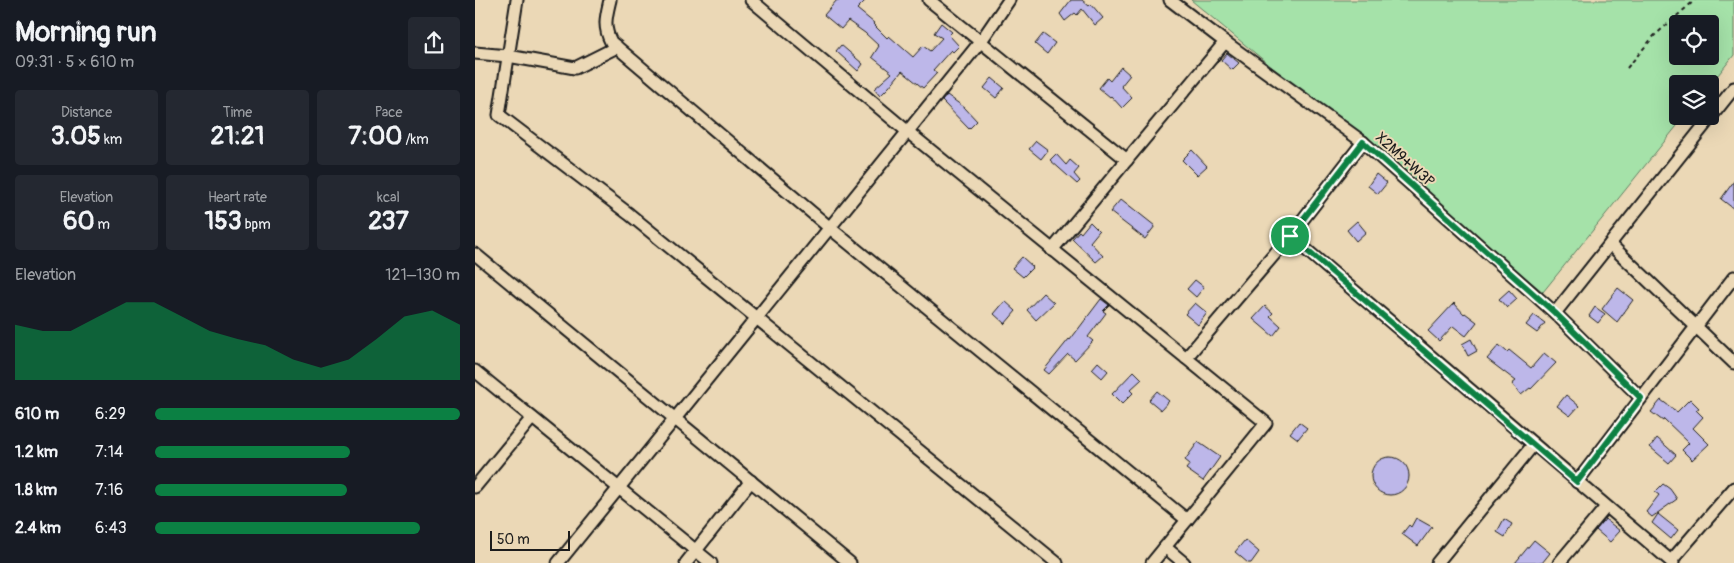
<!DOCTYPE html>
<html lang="en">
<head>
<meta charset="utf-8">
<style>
	body { margin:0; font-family:Pangolin,sans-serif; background:#242831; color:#f1f3f6; height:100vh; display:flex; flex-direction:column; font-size:19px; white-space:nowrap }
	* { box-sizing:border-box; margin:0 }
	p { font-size:16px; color:#9ea1a6 }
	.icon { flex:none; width:28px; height:28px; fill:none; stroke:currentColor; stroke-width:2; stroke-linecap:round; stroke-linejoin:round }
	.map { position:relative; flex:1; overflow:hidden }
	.drawer { display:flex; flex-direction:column; background:#171b24; width:475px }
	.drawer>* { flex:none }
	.controls { position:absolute; left:1194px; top:15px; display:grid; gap:10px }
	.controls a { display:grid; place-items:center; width:50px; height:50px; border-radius:5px; background:#171b24; box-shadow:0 5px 20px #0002; font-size:25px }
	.scale { position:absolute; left:15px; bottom:12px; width:80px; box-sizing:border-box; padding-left:5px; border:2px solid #1c1c1c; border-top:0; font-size:14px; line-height:18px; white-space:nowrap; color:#1c1c1c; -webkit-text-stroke:4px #ebd8b6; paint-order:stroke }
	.pin { position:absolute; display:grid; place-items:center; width:42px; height:42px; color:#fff; margin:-21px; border:2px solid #fff; border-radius:50%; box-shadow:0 1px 5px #0007 }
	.round { display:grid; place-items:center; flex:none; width:52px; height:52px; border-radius:5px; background:#242831 }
	.headline { display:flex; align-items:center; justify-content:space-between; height:85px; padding:0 15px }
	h1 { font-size:28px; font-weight:700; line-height:38px }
	.stats { display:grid; grid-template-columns:repeat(3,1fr); gap:8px; height:85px; padding:5px 15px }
	.stats div { display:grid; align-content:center; border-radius:5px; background:#242831; text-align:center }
	.stats b { font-size:25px; font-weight:700 }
	.stats small { font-size:14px; font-weight:400 }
	.stats p { font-size:14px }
	.chart { height:140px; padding:10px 15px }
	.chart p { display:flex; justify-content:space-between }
	.chart svg { width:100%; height:90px; margin-top:5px; fill:#0b8043; opacity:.7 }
	ul { padding:0 15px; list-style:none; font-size:16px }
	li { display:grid; grid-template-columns:80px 60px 1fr; align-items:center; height:38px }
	li i { height:12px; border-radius:6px; background:#0b8043 }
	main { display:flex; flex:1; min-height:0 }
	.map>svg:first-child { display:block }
	.green { fill:#a5e2a9; stroke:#607f62; fill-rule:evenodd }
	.building { fill:#bdb7e9; stroke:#1c1c1c }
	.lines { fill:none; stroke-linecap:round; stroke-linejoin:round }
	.street-casing { stroke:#1c1c1c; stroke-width:15 }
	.path { stroke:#1c1c1c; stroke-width:2; stroke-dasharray:4 4; stroke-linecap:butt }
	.street { stroke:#ebd8b6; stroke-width:11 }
	.route-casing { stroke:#fff; stroke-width:10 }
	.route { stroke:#0b8043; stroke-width:6 }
	.labels { text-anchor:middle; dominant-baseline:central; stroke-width:4; stroke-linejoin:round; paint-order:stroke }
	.street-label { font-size:15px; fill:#1c1c1c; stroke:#ebd8b6 }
</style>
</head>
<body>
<main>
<section class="drawer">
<div class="headline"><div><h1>Morning run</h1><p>09:31 · 5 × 610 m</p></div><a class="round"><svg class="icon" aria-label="share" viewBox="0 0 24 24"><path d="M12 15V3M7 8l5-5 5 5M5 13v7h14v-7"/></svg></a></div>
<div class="stats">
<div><p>Distance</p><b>3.05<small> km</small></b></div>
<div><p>Time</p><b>21:21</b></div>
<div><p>Pace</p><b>7:00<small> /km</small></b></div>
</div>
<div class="stats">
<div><p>Elevation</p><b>60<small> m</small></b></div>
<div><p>Heart rate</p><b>153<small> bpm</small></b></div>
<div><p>kcal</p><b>237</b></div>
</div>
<div class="chart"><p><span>Elevation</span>121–130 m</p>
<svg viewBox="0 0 160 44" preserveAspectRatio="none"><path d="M0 44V17L10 20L20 20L30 13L40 6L50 6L60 13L70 20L80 24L90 27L100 34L110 38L120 34L130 24L140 13L150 10L160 17V44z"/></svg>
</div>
<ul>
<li><b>610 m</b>6:29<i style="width:100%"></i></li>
<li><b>1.2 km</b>7:14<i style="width:64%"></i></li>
<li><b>1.8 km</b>7:16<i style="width:63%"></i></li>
<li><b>2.4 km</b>6:43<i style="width:87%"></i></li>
</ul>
</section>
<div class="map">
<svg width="1259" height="563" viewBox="0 0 1259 563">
	<rect width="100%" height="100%" fill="#ebd8b6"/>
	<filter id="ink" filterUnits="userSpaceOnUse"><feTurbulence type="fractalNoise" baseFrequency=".02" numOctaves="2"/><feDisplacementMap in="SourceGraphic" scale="10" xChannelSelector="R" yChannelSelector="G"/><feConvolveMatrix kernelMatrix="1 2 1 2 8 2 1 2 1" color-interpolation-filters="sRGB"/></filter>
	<g filter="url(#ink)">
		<path class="green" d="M716,0H1259V55L1235,85L1202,84V116H1210L1068,292ZM1202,24H1235V56H1202Z"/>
		<g class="building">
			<polygon points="362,0 391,0 382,9 399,23 398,24 412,38 414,36 438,57 448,46 455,51 467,38 459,33 466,23 477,32 474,35 484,46 478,52 476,50 458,70 462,73 448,88 427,71 414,87 405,96 399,89 417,73 397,57 404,46 390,33 373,21 366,29 349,15"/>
			<polygon points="596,0 607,0 614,6 616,4 628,18 620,25 607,9 602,15 600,13 590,21 585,14"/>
			<polygon points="568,34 580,43 572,54 560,44"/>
			<polygon points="366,45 388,64 383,71 361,51"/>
			<polygon points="752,53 764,63 757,70 746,60"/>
			<polygon points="646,67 655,75 646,86 657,98 647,108 636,96 635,97 624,88 632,78 635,81"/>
			<polygon points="517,78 529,88 521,98 509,88"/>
			<polygon points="472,95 490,108 502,121 494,129 467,101"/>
			<polygon points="561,141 573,150 566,159 554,149"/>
			<polygon points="717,150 732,166 722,175 707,160"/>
			<polygon points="581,154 591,165 595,160 604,168 599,174 605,181 602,184 575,160"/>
			<polygon points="901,174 912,183 903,194 893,186"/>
			<polygon points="1259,181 1259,209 1246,199"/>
			<polygon points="646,199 680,226 670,239 635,212"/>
			<polygon points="882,221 891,232 881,241 872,230"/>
			<polygon points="615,222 624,231 615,242 628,256 621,262 597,239 604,231 606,233"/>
			<polygon points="547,257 558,267 548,277 537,268"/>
			<polygon points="720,280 729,287 721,297 712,289"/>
			<polygon points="1143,288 1158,300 1142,322 1127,309"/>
			<polygon points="1034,290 1042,299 1032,308 1024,299"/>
			<polygon points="568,293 579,303 561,320 552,310"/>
			<polygon points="626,299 634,305 628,311 631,313 613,337 618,341 600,360 593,354 574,374 569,370 594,339 595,340"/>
			<polygon points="530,301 541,311 530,324 519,314"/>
			<polygon points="720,303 732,313 723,325 710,314"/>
			<polygon points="979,303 989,314 990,313 1002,322 991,336 978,326 964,341 953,331"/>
			<polygon points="790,306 798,313 795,316 806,326 798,336 778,319"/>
			<polygon points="1120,307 1130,314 1123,323 1114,316"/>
			<polygon points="1059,315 1070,323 1062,333 1051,325"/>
			<polygon points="996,339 1002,351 993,356 987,344"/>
			<polygon points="1024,345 1032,352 1034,350 1056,368 1069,353 1081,363 1056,389 1055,388 1046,395 1037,384 1041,381 1012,359"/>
			<polygon points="623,362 633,371 627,378 617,369"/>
			<polygon points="659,371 667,379 655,390 658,393 647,404 637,394"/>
			<polygon points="682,391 694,401 686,410 674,400"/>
			<polygon points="1091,395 1104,406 1095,416 1082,406"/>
			<polygon points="1215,399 1224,408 1221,410 1228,417 1218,428 1234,444 1217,460 1207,450 1214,443 1189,419 1188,421 1176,412 1186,400 1202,412"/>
			<polygon points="824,422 832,428 823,439 815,433"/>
			<polygon points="1182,438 1201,455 1194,463 1175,447"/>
			<polygon points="723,442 745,457 728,481 711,469 715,464 710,460"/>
			<circle cx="915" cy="476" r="19"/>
			<polygon points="1188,484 1195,489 1202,499 1177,517 1171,512 1184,495 1180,492"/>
			<polygon points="1183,514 1203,530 1196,539 1177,523"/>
			<polygon points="941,518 957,527 943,546 927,534 934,525 936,527"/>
			<polygon points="1029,519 1037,524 1030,537 1022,532"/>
			<polygon points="1130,519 1145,531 1135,542 1121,530"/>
			<polygon points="770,540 784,552 776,563 773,563 760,552"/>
			<polygon points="1059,540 1075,553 1067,563 1040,563"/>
		</g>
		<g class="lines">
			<g class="street-casing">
				<g id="street">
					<polyline points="42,0 24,115 154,214 582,563"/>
					<path d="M135,0C131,17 128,26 136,42L355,228L712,520"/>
					<polyline points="276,0 433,132 791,423 677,563"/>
					<polyline points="454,0 652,160"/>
					<polyline points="750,42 888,142 1080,313"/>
					<polyline points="0,53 33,56 100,68 142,47"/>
					<polyline points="815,236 1198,563"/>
					<polyline points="1135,244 1259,363"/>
					<polyline points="577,250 750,42 695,0"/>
					<polyline points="0,254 375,563"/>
					<polyline points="711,358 815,236 888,142"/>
					<polyline points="0,371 236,563"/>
					<polyline points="1166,398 1080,313 1259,88"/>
					<polyline points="1102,482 1259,277"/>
					<polyline points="0,487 57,418"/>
					<polyline points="690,547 709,563"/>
					<polyline points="1196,561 1259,488"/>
					<polyline points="83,563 506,41 534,0"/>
					<polyline points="211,563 276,481"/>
					<polyline points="962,563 1058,445"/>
					<polyline points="1084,563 1131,507"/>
				</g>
			</g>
			<polyline class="path" points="1152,68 1179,36 1220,0"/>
			<use href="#street" class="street"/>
		</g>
	</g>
	<g class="lines" filter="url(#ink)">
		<g class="route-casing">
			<polygon id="route" points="888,142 1080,313 1166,398 1102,482 815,236"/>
		</g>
		<use href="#route" class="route"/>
	</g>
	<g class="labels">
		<g class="street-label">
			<text transform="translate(930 160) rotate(42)">X2M9+W3P</text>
		</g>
	</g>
</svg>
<div class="controls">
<a><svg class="icon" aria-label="locate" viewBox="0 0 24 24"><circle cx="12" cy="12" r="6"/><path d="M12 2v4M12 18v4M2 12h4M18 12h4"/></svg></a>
<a><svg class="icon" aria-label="layers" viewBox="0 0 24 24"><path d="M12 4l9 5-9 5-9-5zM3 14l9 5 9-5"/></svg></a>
</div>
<div class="scale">50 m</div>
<div class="pin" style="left:815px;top:236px;background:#1e9e55"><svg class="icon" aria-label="arrive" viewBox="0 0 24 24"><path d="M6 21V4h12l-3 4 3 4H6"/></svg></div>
</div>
</main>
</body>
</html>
